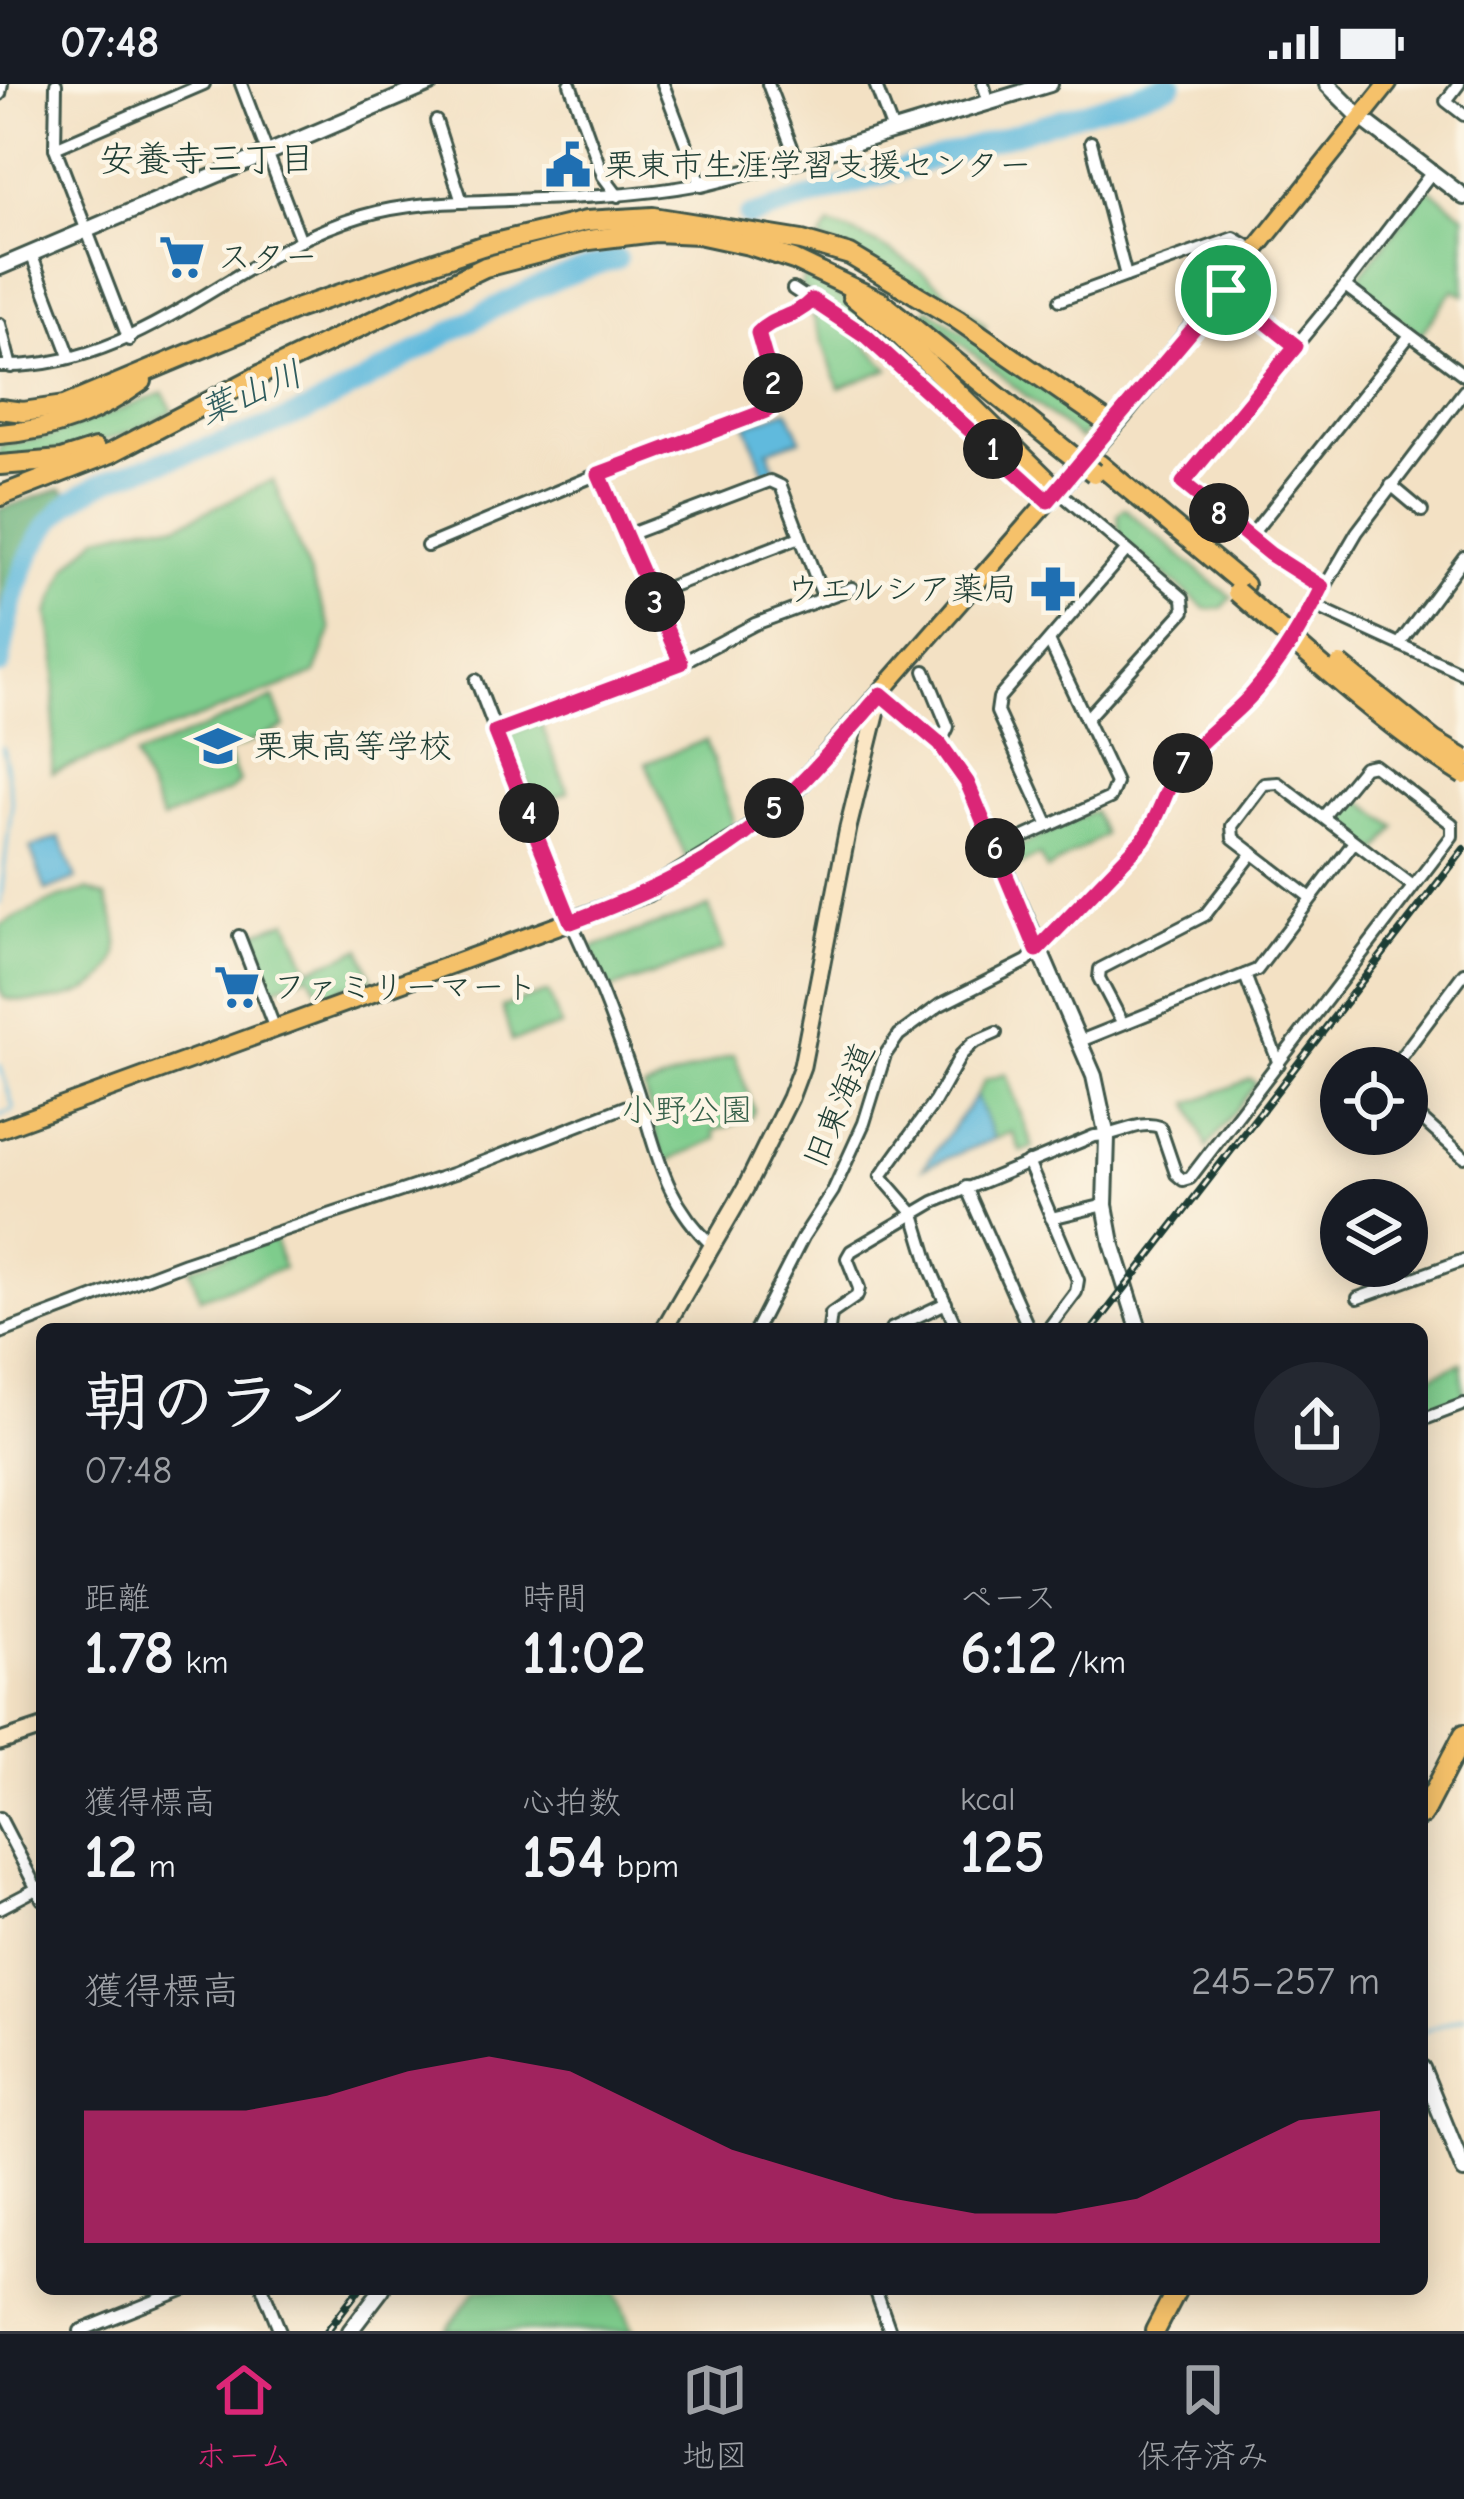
<!DOCTYPE html>
<html lang="ja">
<head>
<meta charset="utf-8">
<style>
	body { margin:0; font-family:"Comic Neue","Klee One",sans-serif; background:#242831; color:#f1f3f6; height:100vh; display:flex; flex-direction:column; font-size:45px; white-space:nowrap }
	* { box-sizing:border-box; margin:0 }
	p { font-size:39px; color:#9ea1a6 }
	.icon { flex:none; width:66px; height:66px; fill:none; stroke:currentColor; stroke-width:2; stroke-linecap:round; stroke-linejoin:round }
	.map { position:relative; flex:1; overflow:hidden }
	.side { position:absolute; left:36px; top:1239px; width:1392px; height:972px; display:flex; flex-direction:column; background:#171b24; border-radius:18px; box-shadow:0 6px 30px #0003 }
	.side>* { flex:none }
	.tools { position:absolute; left:1320px; top:963px; display:grid; gap:24px }
	.tools a { display:grid; place-items:center; width:108px; height:108px; border-radius:50%; background:#171b24; box-shadow:0 6px 30px #0003; font-size:60px }
	.pin { position:absolute; display:grid; place-items:center; width:102px; height:102px; color:#fff; margin:-51px; border:6px solid #fff; border-radius:50%; box-shadow:0 3px 12px #0007 }
	.km { position:absolute; width:60px; height:60px; margin:-30px; border-radius:50%; background:#222; color:#fff; font-size:33px; line-height:60px; text-align:center }
	.round { display:grid; place-items:center; flex:none; width:126px; height:126px; border-radius:63px; background:#242831 }
	.overview { display:flex; align-items:center; justify-content:space-between; height:204px; padding:0 48px }
	h1 { font-size:66px; font-weight:700; line-height:90px }
	.stats { display:grid; grid-template-columns:repeat(3,1fr); gap:18px; height:204px; padding:12px 48px }
	.stats div { display:grid; align-content:center }
	.stats b { font-size:60px; font-weight:700 }
	.stats small { font-size:33px; font-weight:400 }
	.stats p { font-size:33px }
	.chart { height:336px; padding:24px 48px }
	.chart p { display:flex; justify-content:space-between }
	.chart svg { width:100%; height:216px; margin-top:12px; fill:#db2777; opacity:.7 }
	.status { display:flex; justify-content:space-between; align-items:center; height:84px; padding:0 60px; background:#171b24; direction:ltr }
	.status svg { height:33px; fill:currentColor }
	.tab-bar { display:flex; justify-content:space-around; align-items:center; height:168px; border-top:3px solid #363941; background:#171b24; font-size:33px; color:#9ea1a6 }
	.tab-bar a { display:grid; justify-items:center; gap:6px }
	.tab-bar .selected { color:#db2777 }
	.map>svg:first-child { display:block }
	.green { fill:#7ecc8c; stroke:#4e8460; stroke-width:3 }
	.forest { fill:#66b078; stroke:#427656; stroke-width:3 }
	.water { fill:#60badd; stroke:#407c88; stroke-width:3 }
	.lines { fill:none; stroke-linecap:round; stroke-linejoin:round }
	.stream { stroke:#60badd; stroke-width:3 }
	.river { stroke:#60badd; stroke-width:21 }
	.minor-casing { stroke:#3f564a; stroke-width:16 }
	.tertiary-casing { stroke:#3f564a; stroke-width:20 }
	.secondary-casing { stroke:#3f564a; stroke-width:21 }
	.primary-casing { stroke:#3f564a; stroke-width:22 }
	.trunk-casing { stroke:#3f564a; stroke-width:24 }
	.motorway-casing { stroke:#3f564a; stroke-width:24 }
	.minor { stroke:#fff; stroke-width:10 }
	.tertiary { stroke:#fff; stroke-width:14 }
	.secondary { stroke:#fbe6c4; stroke-width:15 }
	.primary { stroke:#f5c16b; stroke-width:16 }
	.trunk { stroke:#f5c16b; stroke-width:18 }
	.motorway { stroke:#f5c16b; stroke-width:18 }
	.rail-casing { stroke:#1f3d34; stroke-width:8 }
	.rail { stroke:#fcf5e5; stroke-width:3; stroke-dasharray:9; stroke-linecap:butt }
	.motorway-bridge-casing { stroke:#3f564a; stroke-width:24; stroke-linecap:butt }
	.motorway-bridge { stroke:#f5c16b; stroke-width:18 }
	.route-casing { stroke:#fff; stroke-width:24 }
	.route { stroke:#db2777; stroke-width:15 }
	.labels { text-anchor:middle; dominant-baseline:central; stroke-width:9; stroke-linejoin:round; paint-order:stroke }
	.poi-label { font-size:33px; fill:#1f3d34; stroke:#fcf5e5; text-anchor:start }
	.street-label { font-size:33px; fill:#1f3d34; stroke:#fcf5e5 }
	.park-label { font-size:33px; fill:#37614a; stroke:#fcf5e5 }
	.neighbourhood-label { font-size:36px; fill:#1f3d34; stroke:#fcf5e5 }
	.water-label { font-size:36px; font-style:italic; fill:#2f5c5e; stroke:#fcf5e5 }
</style>
</head>
<body>
<div class="status"><b>07:48</b><svg viewBox="0 0 49 12"><path d="M0 12V9h3v3zM5 12V6h3v6zM10 12V3h3v9zM15 12V0h3v12zM26 1h20v11H26zM47 4h2v5h-2z"/></svg></div>
<div class="map">
<svg width="1464" height="2247" viewBox="0 0 1464 2247">
	<rect width="100%" height="100%" fill="#fcf5e5"/>
	<filter id="ink" filterUnits="userSpaceOnUse"><feTurbulence type="fractalNoise" baseFrequency=".00833" numOctaves="2"/><feDisplacementMap in="SourceGraphic" scale="24" xChannelSelector="R" yChannelSelector="G"/><feConvolveMatrix kernelMatrix="1 2 1 2 8 2 1 2 1" color-interpolation-filters="sRGB"/></filter>
	<filter id="wash" filterUnits="userSpaceOnUse"><feTurbulence type="fractalNoise" baseFrequency=".004" numOctaves="4" result="noise"/><feDisplacementMap in="SourceGraphic" scale="48" xChannelSelector="R" yChannelSelector="G"/><feGaussianBlur stdDeviation="2.7" result="paint"/><feColorMatrix in="noise" values="0 0 0 0 0 0 0 0 0 0 0 0 0 0 0 0 0 1.4 0 .05"/><feComposite in="paint" operator="in"/></filter>
	<g filter="url(#wash)">
		<rect width="100%" height="100%" fill="#f3e1c4"/>
		<g class="green">
			<polygon points="1428,104 1464,131 1464,211 1454,205 1420,251 1355,203 1355,198"/>
			<path d="M829,141C891,158 940,200 986,242L984,246L820,155Z"/>
			<polygon points="803,193 829,205 875,238 972,337 860,239 801,204"/>
			<polygon points="928,224 1086,335 1088,344 1080,355 924,230"/>
			<path d="M812,230C844,234 868,263 889,285L839,304Z"/>
			<path d="M163,309L173,327C109,362 71,366 0,376V361L48,353Z"/>
			<polygon points="273,396 331,546 315,590 52,689 56,570 48,530 67,484 99,452 151,440 177,441"/>
			<polygon points="1124,424 1218,503 1232,513 1222,524 1206,525 1120,454 1118,430"/>
			<polygon points="274,614 285,643 227,668 239,698 231,706 162,736 135,673"/>
			<polygon points="540,637 568,708 536,721 508,653 509,650"/>
			<polygon points="706,656 733,734 732,746 687,776 646,679"/>
			<polygon points="1356,713 1396,743 1378,768 1338,738"/>
			<polygon points="1094,727 1104,751 1047,786 1039,771 1014,784 1010,775 1013,765"/>
			<path d="M87,806L106,813C111,828 118,844 118,860C117,915 44,923 4,914L0,904V841L57,815Z"/>
			<polygon points="709,823 724,865 607,907 591,864"/>
			<polygon points="288,837 309,885 361,865 373,896 344,903 325,917 309,890 270,905 248,851"/>
			<polygon points="548,908 561,942 512,957 502,923"/>
			<polygon points="734,970 754,1026 751,1034 714,1047 716,1055 664,1079 644,1005"/>
			<polygon points="1006,990 1033,1063 1021,1068 1012,1048 994,1055 976,1012 985,996"/>
			<polygon points="1251,995 1256,999 1207,1064 1190,1019"/>
			<polygon points="275,1155 283,1184 200,1214 190,1184"/>
			<polygon points="1461,1279 1464,1315 1422,1330 1422,1296"/>
			<polygon points="477,2205 600,2205 602,2208 616,2205 633,2247 446,2247"/>
		</g>
		<path class="forest" d="M61,405L69,412C38,450 17,487 0,532V425Z"/>
		<g class="water">
			<polygon points="788,326 801,355 768,366 776,388 766,392 746,341"/>
			<polygon points="60,753 76,795 46,807 30,764"/>
			<polygon points="976,1012 994,1055 923,1084"/>
		</g>
		<g class="lines">
			<g class="stream">
				<polyline points="0,820 12,720 3,663"/>
				<polyline points="0,981 14,1025 0,1032"/>
				<polyline points="1423,1948 1464,1932"/>
			</g>
			<g class="river">
				<polyline points="749,133 1172,0"/>
				<path d="M0,581C9,529 20,469 59,429C96,392 152,382 200,366C247,351 294,335 337,312C429,264 515,201 617,175"/>
			</g>
		</g>
	</g>
	<g filter="url(#ink)">
		<g class="lines">
			<g class="minor-casing">
				<g id="minor">
					<polyline points="56,0 55,64 129,256"/>
					<polyline points="241,0 301,157"/>
					<polyline points="570,0 603,92 618,112"/>
					<polyline points="768,0 797,76"/>
					<polyline points="875,0 893,47"/>
					<polyline points="983,0 989,18"/>
					<polyline points="1459,0 1446,17 1464,31"/>
					<polyline points="0,10 2,0"/>
					<polyline points="436,37 462,118"/>
					<polyline points="1091,58 1126,192 1234,154 1257,167"/>
					<polyline points="55,64 204,0"/>
					<polyline points="32,172 70,272"/>
					<polyline points="1345,202 1464,291"/>
					<polyline points="793,205 865,252 1048,417"/>
					<polyline points="1226,207 1296,262"/>
					<polyline points="1060,216 1126,192"/>
					<polyline points="0,240 11,283"/>
					<path d="M0,282C141,286 235,169 362,132C410,118 458,118 508,116C573,114 636,112 701,100L663,0"/>
					<polyline points="599,390 681,579"/>
					<polyline points="1391,401 1422,427"/>
					<polyline points="1057,406 1183,514 1184,527 1086,635"/>
					<polyline points="625,452 770,397 781,402 824,515"/>
					<polyline points="1249,454 1410,251"/>
					<path d="M427,462L615,383L766,327L778,318L758,249C773,232 794,235 812,216"/>
					<polyline points="1322,504 1270,470 1183,399 1345,202 1432,88"/>
					<polyline points="651,510 800,453"/>
					<polyline points="1313,521 1464,590"/>
					<polyline points="1400,559 1464,473"/>
					<polyline points="925,587 948,643 940,660"/>
					<path d="M476,596L564,824C593,882 616,944 637,1006C657,1067 663,1116 713,1162"/>
					<polyline points="495,648 681,579 755,540 852,504"/>
					<polyline points="1049,742 997,628 999,614 1126,467"/>
					<polyline points="996,766 1110,714 1116,699 1049,557"/>
					<polyline points="1311,814 1233,754 1232,742 1264,700 1278,699 1413,802"/>
					<polyline points="239,852 275,945"/>
					<polyline points="1245,891 1279,980"/>
					<polyline points="1122,938 1099,894 1100,885 1205,831 1253,769"/>
					<polyline points="1080,957 1257,886 1354,758"/>
					<polyline points="1393,984 1464,889"/>
					<polyline points="1407,1022 1464,1073"/>
					<polyline points="1028,1078 1078,1196 1076,1208 1048,1245"/>
					<polyline points="966,1103 1029,1245"/>
					<polyline points="1051,1134 1105,1121"/>
					<polyline points="1358,1214 1464,1176"/>
					<polyline points="756,1245 803,1153 833,1107 864,1039 885,971 899,951 940,921 1027,877 1143,756 1153,743 1169,699 1187,674 1253,610 1289,564 1357,448 1464,307"/>
					<path d="M829,1245L831,1230L857,1212L859,1204L847,1174L851,1167L934,1118L1094,1052C1117,1053 1139,1035 1160,1043L1176,1090L1183,1096L1190,1094L1452,752V740L1374,681L1364,683L1323,733"/>
					<polyline points="891,1245 946,1219"/>
					<polyline points="957,1245 931,1186 914,1130 881,1092 935,1017 961,971 973,959 996,949"/>
					<polyline points="0,1249 185,1179 455,1089 640,1017"/>
					<polyline points="1422,1336 1464,1320"/>
					<polyline points="0,1734 42,1815"/>
					<polyline points="0,1824 40,1803"/>
					<polyline points="263,2205 280,2247"/>
					<polyline points="875,2205 890,2247"/>
					<polyline points="80,2247 185,2205"/>
				</g>
			</g>
			<g class="tertiary-casing">
				<g id="tertiary">
					<polyline points="1327,0 1361,34 1464,113"/>
					<polyline points="701,100 797,76 1050,0"/>
					<polyline points="0,183 430,0"/>
					<polyline points="881,610 940,660 967,698 1094,992 1107,1053 1105,1121 1112,1159 1139,1245"/>
					<polyline points="1422,1984 1464,2087"/>
					<polyline points="350,2247 382,2205"/>
				</g>
			</g>
			<g class="secondary-casing">
				<g id="secondary">
					<polyline points="664,1245 745,1105 790,1014 802,982 848,744 881,610"/>
					<polyline points="0,1658 42,1644"/>
				</g>
			</g>
			<g class="primary-casing">
				<polyline id="primary" points="0,1045 647,809 744,750 798,703 1123,331 1388,0"/>
			</g>
			<g class="trunk-casing">
				<g id="trunk">
					<polyline points="1422,1731 1464,1650"/>
					<polyline points="1155,2247 1177,2205"/>
				</g>
			</g>
			<g class="motorway-casing">
				<g id="motorway">
					<polyline points="852,212 894,246 1057,406"/>
					<polyline points="0,325 23,328 64,322 296,225 482,162 586,137 653,133 802,157 850,171 957,235 1112,342"/>
					<path d="M0,350C54,346 98,329 142,297"/>
					<polyline points="1099,380 1244,501"/>
					<polyline points="0,381 61,376 95,365"/>
					<polyline points="0,412 111,369 262,290 485,183 589,156 655,148 698,150 749,161 794,176 880,217 1066,367"/>
				</g>
			</g>
			<use href="#minor" class="minor"/>
			<use href="#tertiary" class="tertiary"/>
			<use href="#secondary" class="secondary"/>
			<use href="#primary" class="primary"/>
			<use href="#trunk" class="trunk"/>
			<use href="#motorway" class="motorway"/>
			<g class="rail-casing">
				<g id="rail">
					<polyline points="1093,1245 1464,765"/>
					<polyline points="327,2247 359,2205"/>
				</g>
			</g>
			<use href="#rail" class="rail"/>
			<g class="motorway-bridge-casing">
				<g id="motorway-bridge">
					<polyline points="1066,367 1094,389"/>
					<path d="M1237,508C1310,571 1382,640 1464,691"/>
					<polyline points="1340,581 1434,657 1464,675"/>
				</g>
			</g>
			<use href="#motorway-bridge" class="motorway-bridge"/>
		</g>
	</g>
	<g class="lines" filter="url(#ink)">
		<g class="route-casing">
			<path id="route" d="M1226,206L1296,262L1183,399L1270,470L1322,503C1303,541 1283,575 1255,607C1235,631 1207,649 1187,673C1166,698 1162,730 1143,756L1037,866L967,698L940,660L881,610C838,659 796,710 745,750C692,790 632,815 571,838L495,648L681,579L599,390L766,327L778,318L758,249C773,232 794,235 812,216L866,252L1048,417Z"/>
		</g>
		<use href="#route" class="route"/>
	</g>
	<defs>
		<g id="civic-bare" transform="scale(3.6)"><path d="M-.6-6.5H3V-4.5H.6V-3L4-1V1h2V6H-6V1h2V-1L-.6-3ZM-1.2 2.5V6h2.4V2.5Z" fill="#1f6fb2" stroke="#fcf5e5" stroke-width="2.5" paint-order="stroke"/></g>
		<g id="supermarket-bare" transform="scale(3.6)"><path d="M-6-5.5h2.5l.6 2H6L4.5 2H-2.5L-4.4-4H-6ZM-1.5 3.2a1.3 1.3 0 1 0 .1 0ZM3 3.2a1.3 1.3 0 1 0 .1 0Z" fill="#1f6fb2" stroke="#fcf5e5" stroke-width="2.5" paint-order="stroke"/></g>
		<g id="pharmacy-bare" transform="scale(3.6)"><path d="M-2-6h4v4h4v4h-4v4h-4v-4h-4v-4h4Z" fill="#1f6fb2" stroke="#fcf5e5" stroke-width="2.5" paint-order="stroke"/></g>
		<g id="school-bare" transform="scale(3.6)"><path d="M0-5L7-2L0 1L-7-2ZM-4 1L0 2.5L4 1V4Q0 6-4 4Z" fill="#1f6fb2" stroke="#fcf5e5" stroke-width="2.5" paint-order="stroke"/></g>
	</defs>
	<g fill-rule="evenodd">
		<use href="#civic-bare" x="568" y="81"/>
		<use href="#supermarket-bare" x="182" y="173"/>
		<use href="#pharmacy-bare" x="1053" y="505"/>
		<use href="#school-bare" x="218" y="662"/>
		<use href="#supermarket-bare" x="237" y="903"/>
	</g>
	<g class="labels">
		<g class="poi-label">
			<text x="604" y="81">栗東市生涯学習支援センター</text>
			<text x="218" y="173">スター</text>
			<text x="1017" y="505" text-anchor="end">ウエルシア薬局</text>
			<text x="254" y="662">栗東高等学校</text>
			<text x="273" y="903">ファミリーマート</text>
		</g>
		<g class="street-label">
			<text transform="translate(839 1021) rotate(-67)">旧東海道</text>
		</g>
		<g class="park-label">
			<text x="687" y="1026">小野公園</text>
		</g>
		<g class="neighbourhood-label">
			<text x="207" y="75">安養寺三丁目</text>
		</g>
		<g class="water-label">
			<text transform="translate(251 309) rotate(-23)">葉山川</text>
		</g>
	</g>
</svg>
<div class="tools">
<a><svg class="icon" aria-label="locate" viewBox="0 0 24 24"><circle cx="12" cy="12" r="6"/><path d="M12 2v4M12 18v4M2 12h4M18 12h4"/></svg></a>
<a><svg class="icon" aria-label="layers" viewBox="0 0 24 24"><path d="M12 4l9 5-9 5-9-5zM3 14l9 5 9-5"/></svg></a>
</div>
<div class="pin" style="left:1226px;top:206px;background:#1e9e55"><svg class="icon" aria-label="arrive" viewBox="0 0 24 24"><path d="M6 21V4h12l-3 4 3 4H6"/></svg></div>
<b class="km" style="left:993px;top:365px">1</b>
<b class="km" style="left:773px;top:299px">2</b>
<b class="km" style="left:655px;top:518px">3</b>
<b class="km" style="left:529px;top:729px">4</b>
<b class="km" style="left:774px;top:724px">5</b>
<b class="km" style="left:995px;top:764px">6</b>
<b class="km" style="left:1183px;top:679px">7</b>
<b class="km" style="left:1219px;top:429px">8</b>
<section class="side">
<div class="overview"><div><h1>朝のラン</h1><p>07:48</p></div><a class="round"><svg class="icon" aria-label="share" viewBox="0 0 24 24"><path d="M12 15V3M7 8l5-5 5 5M5 13v7h14v-7"/></svg></a></div>
<div class="stats">
<div><p>距離</p><b>1.78<small> km</small></b></div>
<div><p>時間</p><b>11:02</b></div>
<div><p>ペース</p><b>6:12<small> /km</small></b></div>
</div>
<div class="stats">
<div><p>獲得標高</p><b>12<small> m</small></b></div>
<div><p>心拍数</p><b>154<small> bpm</small></b></div>
<div><p>kcal</p><b>125</b></div>
</div>
<div class="chart"><p><span>獲得標高</span>245–257 m</p>
<svg viewBox="0 0 160 44" preserveAspectRatio="none"><path d="M0 44V17L10 17L20 17L30 14L40 9L50 6L60 9L70 17L80 25L90 30L100 35L110 38L120 38L130 35L140 27L150 19L160 17V44z"/></svg>
</div>
</section>
</div>
<nav class="tab-bar">
<a class="selected"><svg class="icon" aria-label="home" viewBox="0 0 24 24"><path d="M3 11l9-7 9 7M6 9v11h12V9"/></svg>ホーム</a>
<a><svg class="icon" aria-label="map" viewBox="0 0 24 24"><path d="M3 6l6-2 6 2 6-2v14l-6 2-6-2-6 2zM9 4v14M15 6v14"/></svg>地図</a>
<a><svg class="icon" aria-label="saved" viewBox="0 0 24 24"><path d="M7 4h10v16l-5-4-5 4z"/></svg>保存済み</a>
</nav>
</body>
</html>
